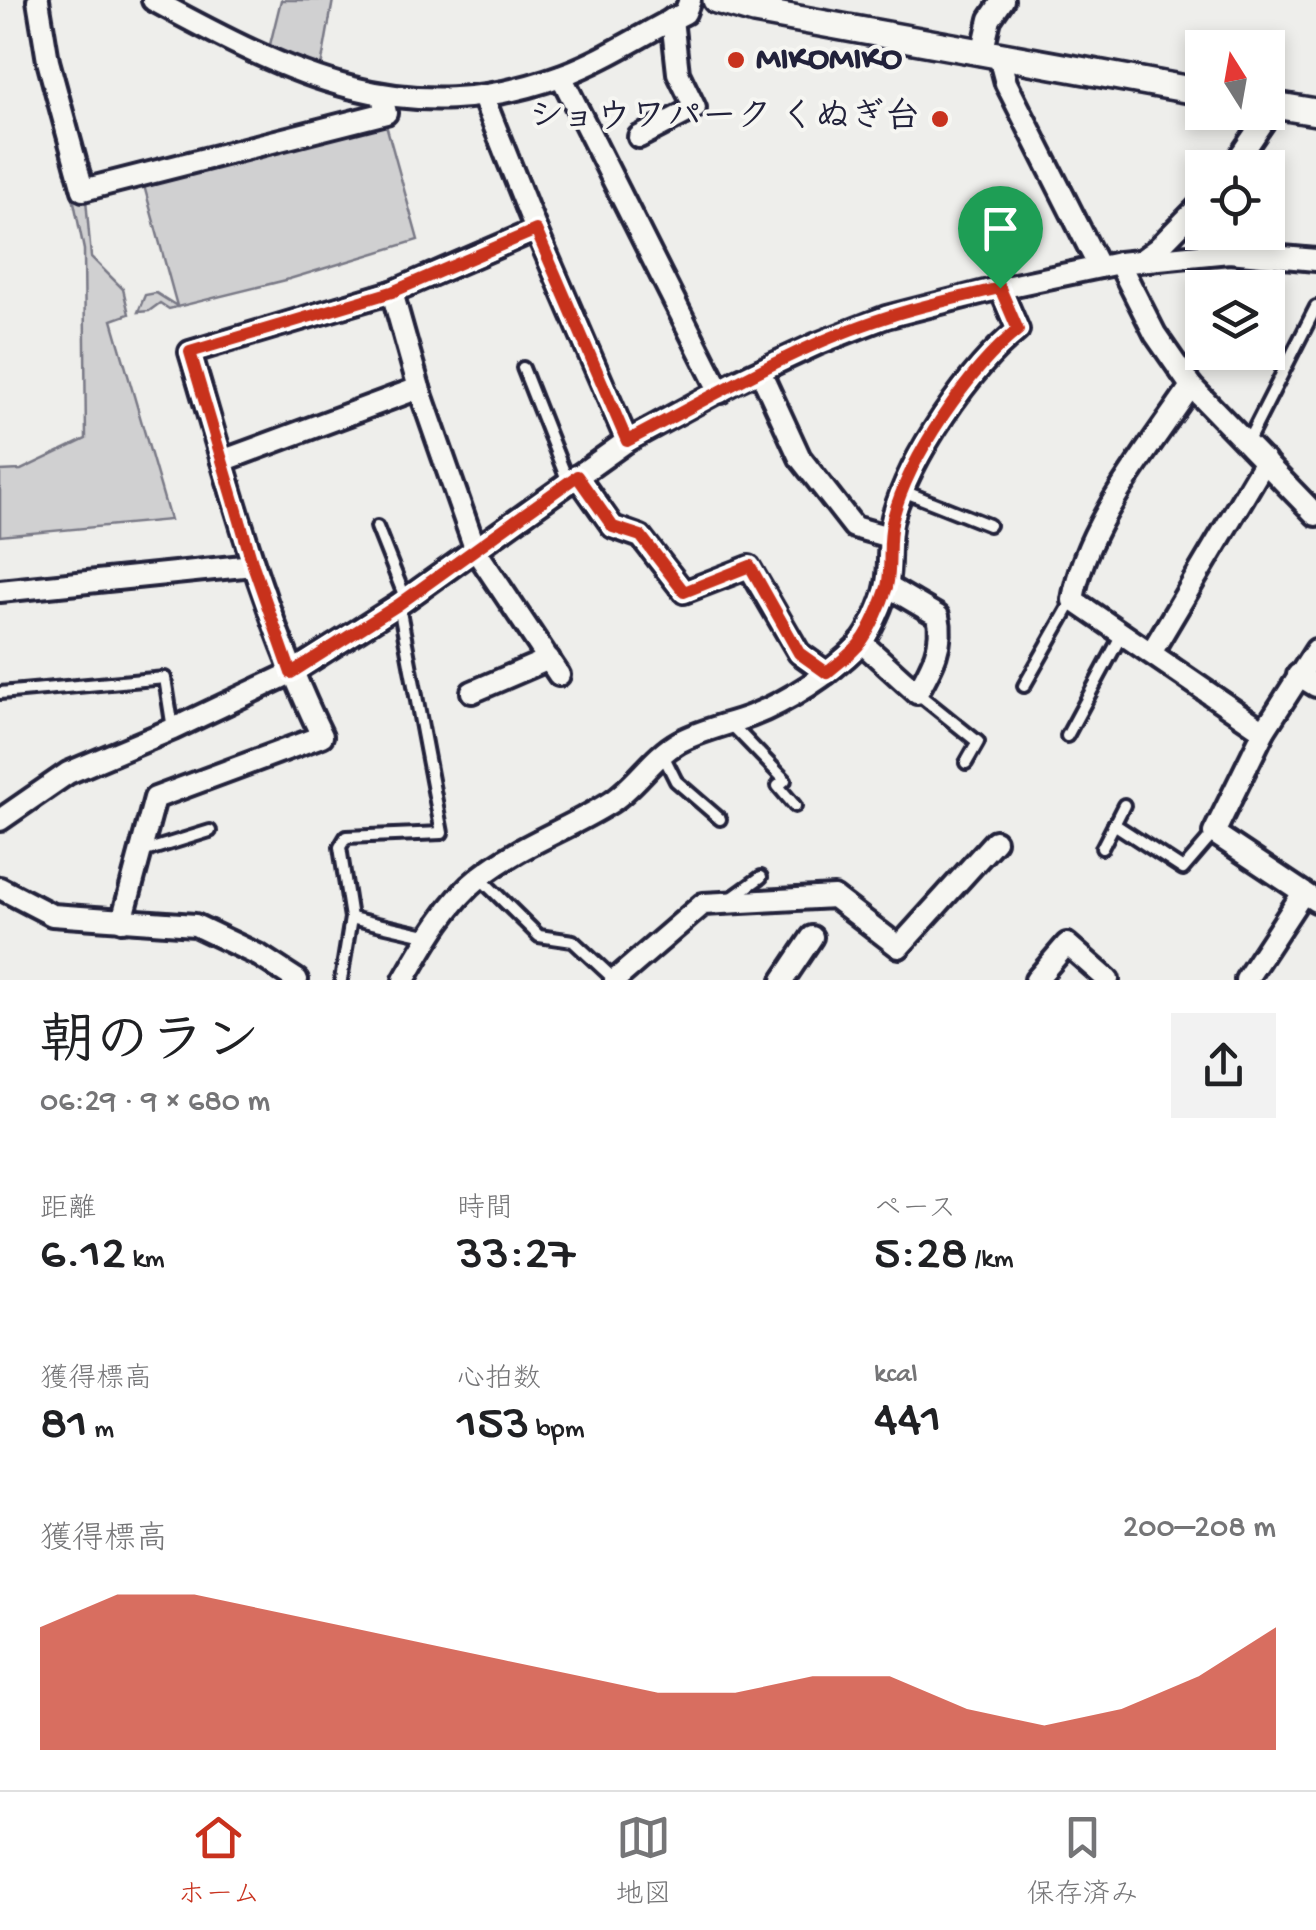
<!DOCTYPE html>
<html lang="ja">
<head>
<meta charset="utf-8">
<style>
	body { margin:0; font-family:"Gochi Hand","Klee One",sans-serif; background:#f2f2f2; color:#202124; height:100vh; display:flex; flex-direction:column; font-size:38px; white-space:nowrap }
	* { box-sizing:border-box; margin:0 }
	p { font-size:32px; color:#757577 }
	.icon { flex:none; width:55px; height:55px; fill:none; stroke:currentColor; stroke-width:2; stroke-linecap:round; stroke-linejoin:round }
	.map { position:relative; height:980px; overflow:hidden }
	.details { display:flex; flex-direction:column; background:#fff; flex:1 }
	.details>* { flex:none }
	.needle { width:65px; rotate:349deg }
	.fabs { position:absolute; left:1185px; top:30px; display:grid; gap:20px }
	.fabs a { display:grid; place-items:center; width:100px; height:100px; border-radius:0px; background:#fff; box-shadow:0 5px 15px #0003; font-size:50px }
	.pin { position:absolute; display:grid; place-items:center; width:85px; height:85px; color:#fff; margin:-102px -42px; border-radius:50% 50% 50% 0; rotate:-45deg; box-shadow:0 0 10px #0007 }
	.pin .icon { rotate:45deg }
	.round { display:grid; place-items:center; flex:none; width:105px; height:105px; border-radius:0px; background:#f2f2f2 }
	.head { display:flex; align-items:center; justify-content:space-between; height:170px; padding:0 40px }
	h1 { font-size:55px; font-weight:600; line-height:75px }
	.metrics { display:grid; grid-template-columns:repeat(3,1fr); gap:15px; height:170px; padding:10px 40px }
	.metrics div { display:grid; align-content:center }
	.metrics b { font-size:50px; font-weight:600 }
	.metrics small { font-size:28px; font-weight:400 }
	.metrics p { font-size:28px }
	.chart { height:280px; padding:20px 40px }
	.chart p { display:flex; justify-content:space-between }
	.chart svg { width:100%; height:180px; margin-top:10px; fill:#c8321e; opacity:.7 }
	.tabs { display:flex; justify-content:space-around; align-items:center; height:140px; border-top:2px solid #e0e0e0; background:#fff; font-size:28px; color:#757577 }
	.tabs a { display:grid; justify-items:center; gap:5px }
	.tabs .on { color:#c8321e }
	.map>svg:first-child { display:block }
	.green { fill:#d0d0d1; stroke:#797986; stroke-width:2.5 }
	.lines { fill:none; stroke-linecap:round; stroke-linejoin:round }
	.service-casing { stroke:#22223b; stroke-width:18 }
	.minor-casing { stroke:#22223b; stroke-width:28 }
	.tertiary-casing { stroke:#22223b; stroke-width:32 }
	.service { stroke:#f6f6f2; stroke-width:10 }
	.minor { stroke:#f6f6f2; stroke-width:20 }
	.tertiary { stroke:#f6f6f2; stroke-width:25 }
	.route-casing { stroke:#fff; stroke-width:20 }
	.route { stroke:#c8321e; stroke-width:12 }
	.poi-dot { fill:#c8321e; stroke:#f6f6f2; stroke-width:4 }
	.labels { text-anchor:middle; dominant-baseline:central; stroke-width:8; stroke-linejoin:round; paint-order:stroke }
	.poi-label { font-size:35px; font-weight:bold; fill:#22223b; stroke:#f6f6f2; text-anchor:start }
</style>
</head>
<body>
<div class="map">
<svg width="1316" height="980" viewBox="0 0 1316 980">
	<rect width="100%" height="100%" fill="#eeeeeb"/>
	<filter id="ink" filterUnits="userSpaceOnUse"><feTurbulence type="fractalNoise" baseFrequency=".01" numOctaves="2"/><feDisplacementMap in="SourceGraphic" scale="20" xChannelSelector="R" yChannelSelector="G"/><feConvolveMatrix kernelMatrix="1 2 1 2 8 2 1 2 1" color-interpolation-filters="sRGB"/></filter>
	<g filter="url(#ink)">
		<g class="green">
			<polygon points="281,0 333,0 320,73 268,53"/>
			<polygon points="385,121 418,240 286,280 169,309 160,303 149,311 138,312 145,295 156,293 177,306 143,182"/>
			<polygon points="73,197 86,199 91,257 123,289 129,314 112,320 170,520 0,536 0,471 21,470 86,439 84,250"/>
		</g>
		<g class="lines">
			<g class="service-casing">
				<g id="service">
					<polyline points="523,368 568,482"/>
					<polyline points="1247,443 1316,307"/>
					<polyline points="903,491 989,525"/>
					<polyline points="377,527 406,600"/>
					<polyline points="1024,686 1073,600"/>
					<polyline points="0,693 165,678 173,729"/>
					<polyline points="917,693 978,742 966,763"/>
					<polyline points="730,723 785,780 778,786 795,806"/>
					<polyline points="1067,736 1122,634"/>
					<polyline points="662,753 676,781 720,819"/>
					<polyline points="1114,824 1183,869 1214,833"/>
					<polyline points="1102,848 1124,805"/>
					<polyline points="139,853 210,831"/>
					<polyline points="480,878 539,936 573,941 615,980"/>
					<polyline points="729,900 761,877"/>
					<polyline points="351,918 430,936"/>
					<polyline points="341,980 351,918 340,847 346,837 442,833 399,606"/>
				</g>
			</g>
			<g class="minor-casing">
				<g id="minor">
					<polyline points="38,0 48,61 83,190 386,113 382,96"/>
					<path d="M153,0C291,75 405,133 563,75C606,59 644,33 685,13L690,0"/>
					<polyline points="982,54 990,19 1003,0"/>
					<polyline points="999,56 1006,83 1099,267"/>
					<polyline points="561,76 720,392"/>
					<polyline points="483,97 536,230 627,441"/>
					<polyline points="639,137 695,108 678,73 672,19"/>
					<polyline points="1232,168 1275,105"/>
					<polyline points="1143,259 1158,248 1202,203"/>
					<polyline points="1119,263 1155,334 1191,386 1316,515"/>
					<polyline points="392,292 419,388 476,551 559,675"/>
					<polyline points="760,371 800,458 854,527 889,537"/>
					<path d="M1191,386C1149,449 1085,525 1073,600L1264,731"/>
					<polyline points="222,461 419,388"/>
					<polyline points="577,476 613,527 641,537 684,592 749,567 799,653 827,673"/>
					<polyline points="0,591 253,565"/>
					<path d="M861,642L917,693C931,668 945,644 938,616L887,586"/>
					<polyline points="1316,650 1264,731 1214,833 1316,901"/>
					<polyline points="1151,653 1265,461"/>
					<polyline points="1298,675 1316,686"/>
					<polyline points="472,692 549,659"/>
					<polyline points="0,820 68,773 173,729 291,673 398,605 627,441 737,381 817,344 886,317 1000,288 1119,263 1229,252 1316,260"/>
					<polyline points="0,888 52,915 195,925 260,956 297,980"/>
					<path d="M122,921L155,798L322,736C262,614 229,482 190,352L392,292L536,230"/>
					<path d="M404,980C424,945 448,902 480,877C520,845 569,829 611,802C637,785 652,757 679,742C701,730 727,725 751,716C789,701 829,675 858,646C870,633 884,602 887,584C891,562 887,539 893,517C911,455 969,369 1018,330L1000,288"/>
					<polyline points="615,980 703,904 834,897 899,947 995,841"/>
					<polyline points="783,980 812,937"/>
					<polyline points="1036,980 1067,944 1108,980"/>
					<polyline points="1246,980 1303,893"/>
				</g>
			</g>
			<g class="tertiary-casing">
				<g id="tertiary">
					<polyline points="716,0 754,11 1202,92"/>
					<polyline points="1268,104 1316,112"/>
				</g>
			</g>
			<use href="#service" class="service"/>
			<use href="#minor" class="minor"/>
			<use href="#tertiary" class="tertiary"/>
		</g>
	</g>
	<g class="lines" filter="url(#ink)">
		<g class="route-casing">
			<path id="route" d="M536,230L627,441C712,397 795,346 887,317C923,305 962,297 1000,288L1018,330C969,369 909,457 893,518C887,541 892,565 887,587C882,603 871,629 861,642C852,654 838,663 827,673L799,653L750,566L684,592L641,536L613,527L577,476L398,605L291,673L253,565L190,352L392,292Z"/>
		</g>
		<use href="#route" class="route"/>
	</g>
	<g class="poi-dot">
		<circle cx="736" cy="60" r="10"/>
		<circle cx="940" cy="119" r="10"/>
	</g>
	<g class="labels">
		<g class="poi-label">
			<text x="756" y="60">MIKOMIKO</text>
			<text x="920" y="119" text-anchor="end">ショウワパーク くぬぎ台</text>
		</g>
	</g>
</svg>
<div class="fabs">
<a><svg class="needle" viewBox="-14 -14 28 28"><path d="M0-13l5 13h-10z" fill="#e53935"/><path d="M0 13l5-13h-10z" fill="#757577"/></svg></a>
<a><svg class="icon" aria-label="locate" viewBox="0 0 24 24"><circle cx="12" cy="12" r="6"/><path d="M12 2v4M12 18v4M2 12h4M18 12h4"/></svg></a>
<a><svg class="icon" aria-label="layers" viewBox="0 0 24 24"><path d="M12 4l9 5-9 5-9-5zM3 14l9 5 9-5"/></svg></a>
</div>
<div class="pin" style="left:1000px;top:288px;background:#1e9e55"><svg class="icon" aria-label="arrive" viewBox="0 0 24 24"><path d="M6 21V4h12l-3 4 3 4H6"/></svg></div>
</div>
<section class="details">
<div class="head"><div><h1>朝のラン</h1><p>06:29 · 9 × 680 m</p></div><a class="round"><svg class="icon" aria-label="share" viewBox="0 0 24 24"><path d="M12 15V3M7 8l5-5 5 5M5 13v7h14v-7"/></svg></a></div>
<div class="metrics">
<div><p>距離</p><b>6.12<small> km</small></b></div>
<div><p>時間</p><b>33:27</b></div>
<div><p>ペース</p><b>5:28<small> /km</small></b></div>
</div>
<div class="metrics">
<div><p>獲得標高</p><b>81<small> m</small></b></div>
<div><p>心拍数</p><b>153<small> bpm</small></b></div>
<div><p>kcal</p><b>441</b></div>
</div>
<div class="chart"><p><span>獲得標高</span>200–208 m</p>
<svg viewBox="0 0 160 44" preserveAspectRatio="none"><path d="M0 44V14L10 6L20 6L30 10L40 14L50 18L60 22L70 26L80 30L90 30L100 26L110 26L120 34L130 38L140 34L150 26L160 14V44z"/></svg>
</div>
</section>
<nav class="tabs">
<a class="on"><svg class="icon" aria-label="home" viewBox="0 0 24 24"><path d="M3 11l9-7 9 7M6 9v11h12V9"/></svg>ホーム</a>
<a><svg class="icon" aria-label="map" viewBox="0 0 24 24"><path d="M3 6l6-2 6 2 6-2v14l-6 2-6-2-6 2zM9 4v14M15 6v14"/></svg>地図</a>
<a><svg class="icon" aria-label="saved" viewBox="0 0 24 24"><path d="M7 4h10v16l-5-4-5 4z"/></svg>保存済み</a>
</nav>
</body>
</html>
